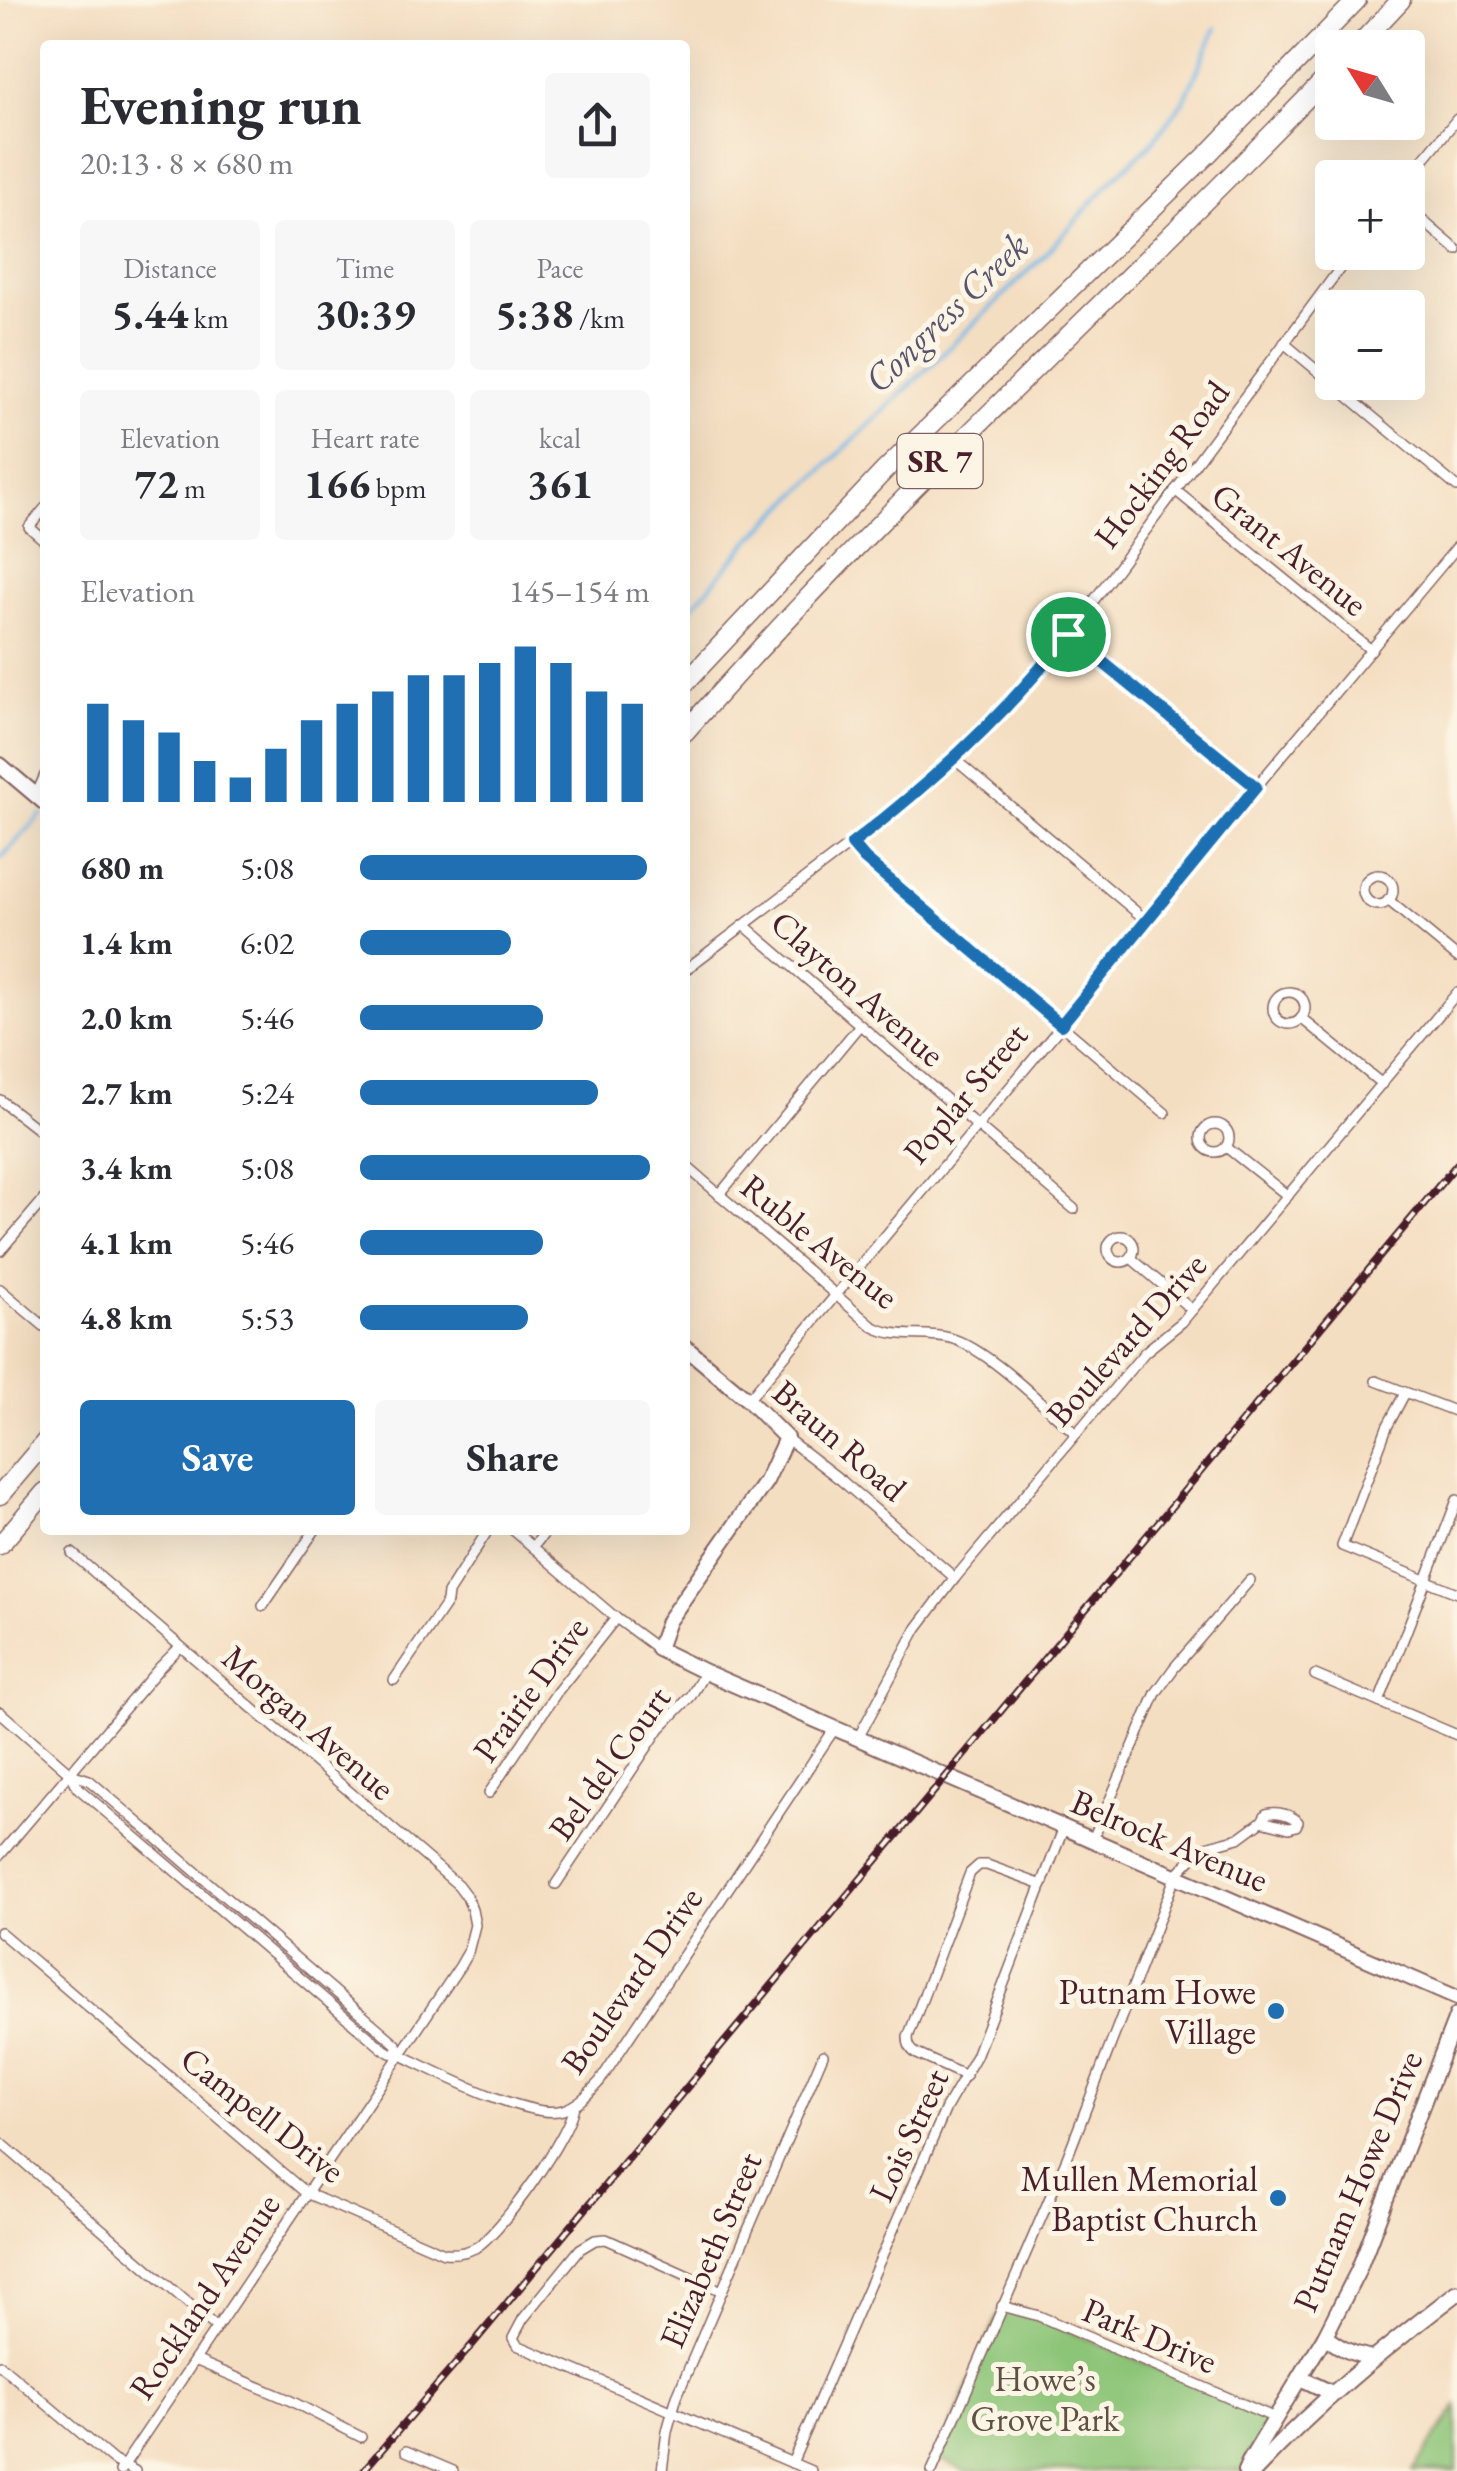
<!DOCTYPE html>
<html lang="en">
<head>
<meta charset="utf-8">
<style>
	body { margin:0; font-family:"EB Garamond",serif; background:#f7f7f7; color:#2b2b33; height:100vh; display:flex; flex-direction:column; font-size:38px; white-space:nowrap }
	* { box-sizing:border-box; margin:0 }
	p { font-size:32px; color:#7c7c81 }
	.icon { flex:none; width:55px; height:55px; fill:none; stroke:currentColor; stroke-width:2; stroke-linecap:round; stroke-linejoin:round }
	.map { position:relative; flex:1; overflow:hidden }
	.details { position:absolute; left:40px; top:40px; width:650px; height:1495px; display:flex; flex-direction:column; background:#fff; border-radius:10px; box-shadow:0 10px 40px #0002 }
	.details>* { flex:none }
	.needle { width:65px; rotate:307deg }
	.fabs { position:absolute; left:1315px; top:30px; display:grid; gap:20px }
	.fabs a { display:grid; place-items:center; width:110px; height:110px; border-radius:10px; background:#fff; box-shadow:0 10px 40px #0002; font-size:50px }
	.pin { position:absolute; display:grid; place-items:center; width:85px; height:85px; color:#fff; margin:-42px; border:5px solid #fff; border-radius:50%; box-shadow:0 2px 10px #0007 }
	.round { display:grid; place-items:center; flex:none; width:105px; height:105px; border-radius:10px; background:#f7f7f7 }
	.overview { display:flex; align-items:center; justify-content:space-between; height:170px; padding:0 40px }
	h1 { font-size:55px; font-weight:700; line-height:75px }
	.metrics { display:grid; grid-template-columns:repeat(3,1fr); gap:15px; height:170px; padding:10px 40px }
	.metrics div { display:grid; align-content:center; border-radius:10px; background:#f7f7f7; text-align:center }
	.metrics b { font-size:42px; font-weight:700 }
	.metrics small { font-size:28px; font-weight:400 }
	.metrics p { font-size:28px }
	.chart { height:280px; padding:20px 40px }
	.chart p { display:flex; justify-content:space-between }
	.chart svg { width:100%; height:180px; margin-top:10px; stroke:#1f6fb2; stroke-width:6 }
	.primary-button { display:flex; gap:20px; margin-top:auto; padding:20px 40px }
	.primary-button a { flex:1; height:115px; border-radius:10px; background:#1f6fb2; color:#fff; font-size:40px; font-weight:700; line-height:115px; text-align:center }
	.primary-button a+a { background:#f7f7f7; color:#2b2b33 }
	ul { padding:0 40px; list-style:none; font-size:32px }
	li { display:grid; grid-template-columns:160px 120px 1fr; align-items:center; height:75px }
	li i { height:25px; border-radius:12px; background:#1f6fb2 }
	.map>svg:first-child { display:block }
	.green { fill:#8dc578; stroke:#6c7252; stroke-width:2.5 }
	.lines { fill:none; stroke-linecap:round; stroke-linejoin:round }
	.stream { stroke:#71b7e8; stroke-width:4 }
	.street-casing { stroke:#866260; stroke-width:12 }
	.secondary-casing { stroke:#866260; stroke-width:18 }
	.primary-casing { stroke:#866260; stroke-width:19 }
	.highway-casing { stroke:#866260; stroke-width:21 }
	.street { stroke:#fff; stroke-width:9 }
	.secondary { stroke:#fff; stroke-width:14 }
	.primary { stroke:#fff; stroke-width:15 }
	.highway { stroke:#fff; stroke-width:18 }
	.rail-casing { stroke:#4a1f2b; stroke-width:8 }
	.rail { stroke:#fcf5e5; stroke-width:4; stroke-dasharray:11; stroke-linecap:butt }
	.route-casing { stroke:#fff; stroke-width:20 }
	.route { stroke:#1f6fb2; stroke-width:12 }
	.poi-dot { fill:#1f6fb2; stroke:#fcf5e5; stroke-width:4 }
	.labels { text-anchor:middle; dominant-baseline:central; stroke-width:10; stroke-linejoin:round; paint-order:stroke }
	.shield { fill:#fcf5e5; stroke:#7f5f63; stroke-width:2.5 }
	.shield-label { font-size:32px; font-weight:bold; fill:#4a1f2b }
	.street-label { font-size:35px; fill:#4a1f2b; stroke:#fcf5e5 }
	.poi-label { font-size:35px; fill:#4a1f2b; stroke:#fcf5e5; text-anchor:end }
	.park-label { font-size:35px; fill:#5e5142; stroke:#fcf5e5 }
	.water-label { font-size:38px; font-style:italic; fill:#58546d; stroke:#fcf5e5 }
</style>
</head>
<body>
<div class="map">
<svg width="1457" height="2471" viewBox="0 0 1457 2471">
	<rect width="100%" height="100%" fill="#fcf5e5"/>
	<filter id="ink" filterUnits="userSpaceOnUse"><feTurbulence type="fractalNoise" baseFrequency=".01" numOctaves="2"/><feDisplacementMap in="SourceGraphic" scale="20" xChannelSelector="R" yChannelSelector="G"/><feConvolveMatrix kernelMatrix="1 2 1 2 8 2 1 2 1" color-interpolation-filters="sRGB"/></filter>
	<filter id="wash" filterUnits="userSpaceOnUse"><feTurbulence type="fractalNoise" baseFrequency=".0048" numOctaves="4" result="noise"/><feDisplacementMap in="SourceGraphic" scale="40" xChannelSelector="R" yChannelSelector="G"/><feGaussianBlur stdDeviation="2.25" result="paint"/><feColorMatrix in="noise" values="0 0 0 0 0 0 0 0 0 0 0 0 0 0 0 0 0 1.4 0 .05"/><feComposite in="paint" operator="in"/></filter>
	<g filter="url(#wash)">
		<rect width="100%" height="100%" fill="#f4dec1"/>
		<g class="green">
			<polygon points="1002,2306 1023,2311 1275,2418 1245,2471 964,2471 938,2458"/>
			<polygon points="1457,2406 1457,2471 1413,2471"/>
		</g>
		<g class="lines">
			<g class="stream">
				<polyline points="685,615 750,540 1045,255 1113,179 1151,144 1185,99 1216,28"/>
				<polyline points="0,859 42,814"/>
			</g>
		</g>
	</g>
	<g filter="url(#ink)">
		<g class="lines">
			<g class="street-casing">
				<g id="street">
					<polyline points="1408,178 1457,119"/>
					<polyline points="1408,208 1457,250"/>
					<polyline points="1284,343 1457,487"/>
					<polyline points="1175,490 1371,650"/>
					<polyline points="45,508 29,527 45,541"/>
					<polyline points="1067,634 1256,787"/>
					<polyline points="953,758 1147,921"/>
					<polyline points="36,795 45,775"/>
					<polyline points="852,843 865,859 1165,1113"/>
					<circle cx="1378" cy="890" r="15"/>
					<polyline points="1388,900 1457,957"/>
					<polyline points="744,925 1074,1209"/>
					<polyline points="685,970 903,804 1000,713 1030,681 1086,611 1352,252"/>
					<circle cx="1289" cy="1008" r="16"/>
					<polyline points="1301,1018 1382,1084"/>
					<polyline points="0,1100 45,1135"/>
					<circle cx="1215" cy="1138" r="14"/>
					<polyline points="1226,1147 1288,1196"/>
					<path d="M685,1165L872,1326C897,1340 923,1331 950,1338C987,1348 1045,1407 1076,1434"/>
					<polyline points="719,1195 859,1026"/>
					<circle cx="1121" cy="1249" r="13"/>
					<polyline points="0,1251 45,1198"/>
					<polyline points="1131,1258 1192,1310"/>
					<polyline points="0,1289 45,1327"/>
					<polyline points="1376,1381 1457,1412"/>
					<polyline points="1405,1393 1387,1427 1342,1546 1457,1593"/>
					<polyline points="748,1400 1102,977 1256,787 1457,547"/>
					<polyline points="786,1438 842,1481 955,1578"/>
					<polyline points="513,1530 616,1618 658,1649"/>
					<polyline points="533,1547 547,1530"/>
					<polyline points="72,1553 458,1885 467,1897 472,1910 475,1925 468,1952 460,1966 120,2471"/>
					<polyline points="263,1606 315,1530"/>
					<polyline points="1315,1675 1457,1735"/>
					<polyline points="394,1680 447,1602 448,1593 488,1530"/>
					<polyline points="1379,1702 1457,1500"/>
					<path d="M0,1712L71,1774L78,1788L382,2048L390,2053L399,2054C433,2070 530,2121 563,2110C579,2105 589,2093 600,2081L835,1728"/>
					<polyline points="858,1738 917,1628 955,1578 1145,1352 1182,1322 1457,993"/>
					<polyline points="71,1774 89,1780 396,2044 399,2054"/>
					<polyline points="489,1793 557,1692 616,1618"/>
					<polyline points="1093,1839 1156,1693 1174,1668 1250,1580"/>
					<polyline points="0,1855 160,1667 180,1647"/>
					<polyline points="556,1884 660,1728 691,1696 705,1672"/>
					<path d="M0,1932L306,2193L444,2253C455,2254 465,2253 475,2248C501,2233 571,2134 574,2105"/>
					<path d="M966,2076L917,2054C910,2050 908,2045 908,2037L970,1873L979,1865H987L1042,1885"/>
					<polyline points="0,2142 216,2327"/>
					<polyline points="722,2291 606,2239 595,2240 580,2249 523,2319 513,2338 517,2345 811,2471"/>
					<polyline points="1002,2306 1039,2316 1275,2418"/>
					<polyline points="195,2360 287,2399 361,2437"/>
					<polyline points="0,2365 114,2461 135,2471"/>
					<polyline points="406,2451 453,2471"/>
					<polyline points="792,2463 946,2108 976,2056 1064,1827"/>
					<polyline points="662,2471 667,2431 677,2396 823,2055"/>
					<path d="M932,2471L1067,2158L1176,1875L1202,1848L1239,1838L1262,1821L1289,1828L1296,1826L1298,1822C1291,1814 1276,1811 1266,1814L1262,1821"/>
				</g>
			</g>
			<g class="secondary-casing">
				<g id="secondary">
					<polyline points="0,765 45,803"/>
					<polyline points="685,1347 748,1400 786,1438 766,1481 668,1621 658,1649 705,1672 1457,1998"/>
					<path d="M1325,2336C1340,2349 1353,2354 1372,2358"/>
					<polyline points="1300,2378 1332,2393"/>
					<polyline points="1245,2471 1249,2462 1325,2336 1358,2271 1457,2015"/>
				</g>
			</g>
			<g class="primary-casing">
				<path id="primary" d="M1254,2471C1316,2404 1385,2348 1457,2293"/>
			</g>
			<g class="highway-casing">
				<g id="highway">
					<polyline points="1356,48 1401,0"/>
					<polyline points="685,683 884,471 1210,152 1357,0"/>
					<path d="M685,732C888,500 1119,294 1332,72"/>
					<polyline points="0,1495 45,1442"/>
					<polyline points="0,1545 45,1492"/>
				</g>
			</g>
			<use href="#street" class="street"/>
			<use href="#secondary" class="secondary"/>
			<use href="#primary" class="primary"/>
			<use href="#highway" class="highway"/>
			<g class="rail-casing">
				<polyline id="rail" points="363,2471 472,2345 1457,1164"/>
			</g>
			<use href="#rail" class="rail"/>
		</g>
	</g>
	<g class="lines" filter="url(#ink)">
		<g class="route-casing">
			<path id="route" d="M1068,634L1256,787L1061,1025L865,859L852,844C931,783 1007,714 1068,634Z"/>
		</g>
		<use href="#route" class="route"/>
	</g>
	<g class="poi-dot">
		<circle cx="1276" cy="2011" r="10"/>
		<circle cx="1278" cy="2198" r="10"/>
	</g>
	<g class="labels">
		<rect class="shield" x="897.5" y="434" width="85" height="54" rx="8"/>
		<g class="shield-label">
			<text x="940" y="461">SR 7</text>
		</g>
		<g class="street-label">
			<text transform="translate(1161 464) rotate(-53)">Hocking Road</text>
			<text transform="translate(1290 549) rotate(39)">Grant Avenue</text>
			<text transform="translate(858 988) rotate(41)">Clayton Avenue</text>
			<text transform="translate(965 1093) rotate(-50)">Poplar Street</text>
			<text transform="translate(820 1241) rotate(39)">Ruble Avenue</text>
			<text transform="translate(1126 1339) rotate(-48)">Boulevard Drive</text>
			<text transform="translate(840 1440) rotate(41)">Braun Road</text>
			<text transform="translate(530 1689) rotate(-54)">Prairie Drive</text>
			<text transform="translate(309 1722) rotate(41)">Morgan Avenue</text>
			<text transform="translate(609 1763) rotate(-54)">Bel del Court</text>
			<text transform="translate(1170 1840) rotate(23)">Belrock Avenue</text>
			<text transform="translate(631 1980) rotate(-55)">Boulevard Drive</text>
			<text transform="translate(263 2114) rotate(38)">Campell Drive</text>
			<text transform="translate(908 2135) rotate(-65)">Lois Street</text>
			<text transform="translate(1357 2181) rotate(-67)">Putnam Howe Drive</text>
			<text transform="translate(710 2250) rotate(-67)">Elizabeth Street</text>
			<text transform="translate(204 2296) rotate(-56)">Rockland Avenue</text>
			<text transform="translate(1150 2335) rotate(23)">Park Drive</text>
		</g>
		<g class="poi-label">
			<text x="1256" y="1991">Putnam Howe<tspan x="1256" dy="40">Village</tspan></text>
			<text x="1258" y="2178">Mullen Memorial<tspan x="1258" dy="40">Baptist Church</tspan></text>
		</g>
		<g class="park-label">
			<text x="1045" y="2378">Howe’s<tspan x="1045" dy="40">Grove Park</tspan></text>
		</g>
		<g class="water-label">
			<text transform="translate(946 312) rotate(-44)">Congress Creek</text>
		</g>
	</g>
</svg>
<div class="fabs">
<a><svg class="needle" viewBox="-14 -14 28 28"><path d="M0-13l5 13h-10z" fill="#e53935"/><path d="M0 13l5-13h-10z" fill="#7c7c81"/></svg></a>
<a>+</a>
<a>−</a>
</div>
<div class="pin" style="left:1068px;top:634px;background:#1e9e55"><svg class="icon" aria-label="arrive" viewBox="0 0 24 24"><path d="M6 21V4h12l-3 4 3 4H6"/></svg></div>
<section class="details">
<div class="overview"><div><h1>Evening run</h1><p>20:13 · 8 × 680 m</p></div><a class="round"><svg class="icon" aria-label="share" viewBox="0 0 24 24"><path d="M12 15V3M7 8l5-5 5 5M5 13v7h14v-7"/></svg></a></div>
<div class="metrics">
<div><p>Distance</p><b>5.44<small> km</small></b></div>
<div><p>Time</p><b>30:39</b></div>
<div><p>Pace</p><b>5:38<small> /km</small></b></div>
</div>
<div class="metrics">
<div><p>Elevation</p><b>72<small> m</small></b></div>
<div><p>Heart rate</p><b>166<small> bpm</small></b></div>
<div><p>kcal</p><b>361</b></div>
</div>
<div class="chart"><p><span>Elevation</span>145–154 m</p>
<svg viewBox="0 0 160 44" preserveAspectRatio="none"><path d="M5 44V20M15 44V24M25 44V27M35 44V34M45 44V38M55 44V31M65 44V24M75 44V20M85 44V17M95 44V13M105 44V13M115 44V10M125 44V6M135 44V10M145 44V17M155 44V20"/></svg>
</div>
<ul>
<li><b>680 m</b>5:08<i style="width:99%"></i></li>
<li><b>1.4 km</b>6:02<i style="width:52%"></i></li>
<li><b>2.0 km</b>5:46<i style="width:63%"></i></li>
<li><b>2.7 km</b>5:24<i style="width:82%"></i></li>
<li><b>3.4 km</b>5:08<i style="width:100%"></i></li>
<li><b>4.1 km</b>5:46<i style="width:63%"></i></li>
<li><b>4.8 km</b>5:53<i style="width:58%"></i></li>
</ul>
<div class="primary-button"><a>Save</a><a>Share</a></div>
</section>
</div>
</body>
</html>
